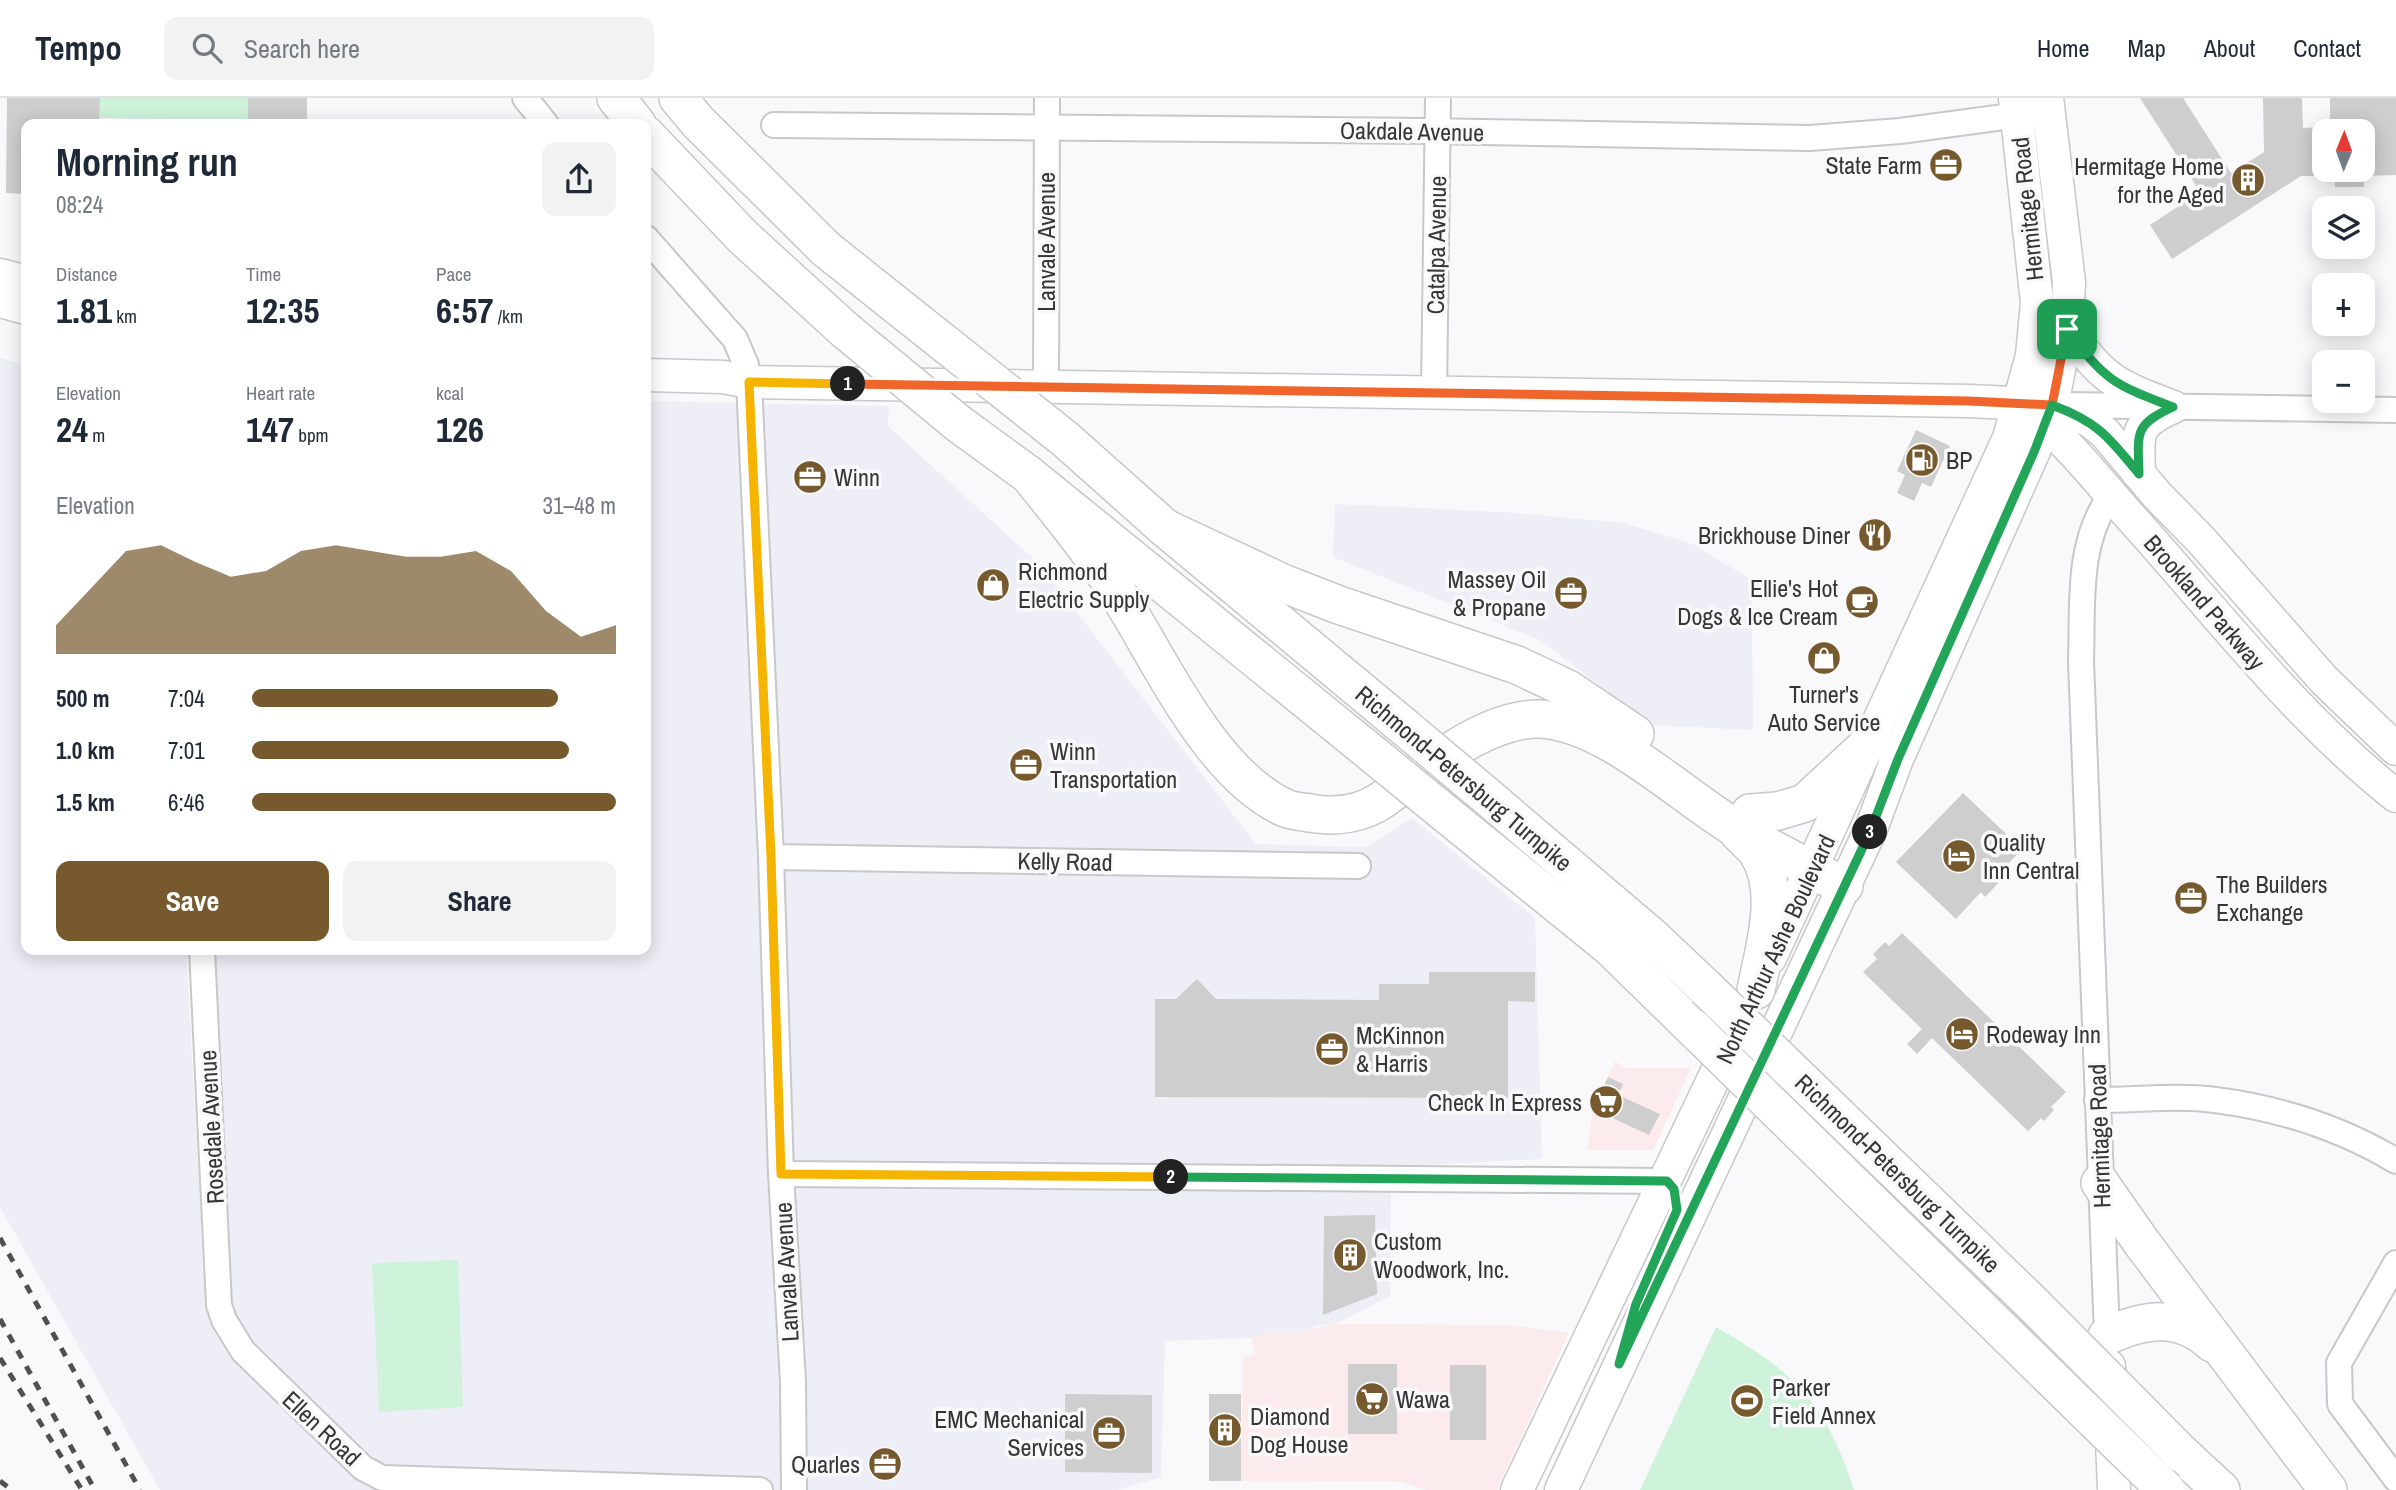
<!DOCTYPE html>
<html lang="en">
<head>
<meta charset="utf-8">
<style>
	body { margin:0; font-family:"Archivo Narrow",sans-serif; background:#f2f2f3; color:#1f2937; height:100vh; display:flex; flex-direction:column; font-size:26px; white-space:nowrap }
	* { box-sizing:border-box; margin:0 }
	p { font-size:23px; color:#747a83 }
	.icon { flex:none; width:38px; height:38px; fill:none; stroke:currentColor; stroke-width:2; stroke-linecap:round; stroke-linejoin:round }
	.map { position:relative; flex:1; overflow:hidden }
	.panel { position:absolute; left:21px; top:21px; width:630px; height:836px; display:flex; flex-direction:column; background:#fff; border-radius:14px; box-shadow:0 4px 18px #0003 }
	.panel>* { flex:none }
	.needle { width:46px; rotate:1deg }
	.buttons { position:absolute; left:2312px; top:21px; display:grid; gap:14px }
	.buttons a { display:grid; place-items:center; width:63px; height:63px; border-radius:14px; background:#fff; box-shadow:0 4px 18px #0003; font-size:35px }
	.pin { position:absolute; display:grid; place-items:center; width:60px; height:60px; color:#fff; margin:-30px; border-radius:14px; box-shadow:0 4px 10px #0006 }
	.km { position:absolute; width:35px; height:35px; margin:-18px; border-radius:50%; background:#222; color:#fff; font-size:19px; line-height:35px; text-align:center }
	.round { display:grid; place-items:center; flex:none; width:74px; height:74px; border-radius:14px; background:#f2f2f3 }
	.summary { display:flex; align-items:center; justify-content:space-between; height:119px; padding:0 35px }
	h1 { font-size:38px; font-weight:700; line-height:52px }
	.figures { display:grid; grid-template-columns:repeat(3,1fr); gap:10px; height:119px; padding:7px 35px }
	.figures div { display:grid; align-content:center }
	.figures b { font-size:35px; font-weight:700 }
	.figures small { font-size:19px; font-weight:400 }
	.figures p { font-size:19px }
	.chart { height:196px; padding:14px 35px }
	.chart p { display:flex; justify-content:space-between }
	.chart svg { width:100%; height:126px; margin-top:7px; fill:#76592d; opacity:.7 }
	.primary-button { display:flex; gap:14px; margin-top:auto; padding:14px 35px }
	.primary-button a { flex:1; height:80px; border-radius:14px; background:#76592d; color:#fff; font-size:28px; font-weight:700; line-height:80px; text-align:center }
	.primary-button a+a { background:#f2f2f3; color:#1f2937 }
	ul { padding:0 35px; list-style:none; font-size:23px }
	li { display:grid; grid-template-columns:112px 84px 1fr; align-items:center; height:52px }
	li i { height:18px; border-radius:9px; background:#76592d }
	header { display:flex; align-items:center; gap:42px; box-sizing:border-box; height:98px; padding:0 35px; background:#fff; border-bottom:2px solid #e0e1e3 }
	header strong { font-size:33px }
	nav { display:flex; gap:38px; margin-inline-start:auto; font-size:24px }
	.search { width:490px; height:63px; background:#f2f2f3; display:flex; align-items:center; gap:18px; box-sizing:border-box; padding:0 24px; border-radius:14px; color:#747a83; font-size:26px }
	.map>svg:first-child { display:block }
	.commercial { fill:#fcebed }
	.built { fill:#eeeef7 }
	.green { fill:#cef3da }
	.building { fill:#cececf }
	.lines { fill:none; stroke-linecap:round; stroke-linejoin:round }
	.minor-casing { stroke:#c8c8ca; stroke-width:28 }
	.major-casing { stroke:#c8c8ca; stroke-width:35 }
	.highway-casing { stroke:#c8c8ca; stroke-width:40 }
	.minor { stroke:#fff; stroke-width:24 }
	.major { stroke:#fff; stroke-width:32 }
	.highway { stroke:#fff; stroke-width:37 }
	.rail { stroke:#505051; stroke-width:5; stroke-dasharray:9 9; stroke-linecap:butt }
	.highway-bridge-casing { stroke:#c8c8ca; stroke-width:40; stroke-linecap:butt }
	.highway-bridge { stroke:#fff; stroke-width:37 }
	.split-1-casing { stroke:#fff; stroke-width:14 }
	.split-2-casing { stroke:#fff; stroke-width:14 }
	.split-3-casing { stroke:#fff; stroke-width:14 }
	.split-4-casing { stroke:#fff; stroke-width:14 }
	.split-1 { stroke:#f0652b; stroke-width:9 }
	.split-2 { stroke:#f5b400; stroke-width:9 }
	.split-3 { stroke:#22a559; stroke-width:9 }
	.split-4 { stroke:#22a559; stroke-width:9 }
	.labels { text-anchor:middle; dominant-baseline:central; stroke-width:7; stroke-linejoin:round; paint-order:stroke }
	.street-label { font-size:24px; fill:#363637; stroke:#f9f9fb }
	.poi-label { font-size:24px; fill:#363637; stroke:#f9f9fb; text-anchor:start }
</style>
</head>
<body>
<header>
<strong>Tempo</strong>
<div class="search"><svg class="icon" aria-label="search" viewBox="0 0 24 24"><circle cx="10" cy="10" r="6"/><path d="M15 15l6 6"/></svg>Search here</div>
<nav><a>Home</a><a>Map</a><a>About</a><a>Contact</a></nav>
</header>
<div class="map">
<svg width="2396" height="1392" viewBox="0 0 2396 1392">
	<rect width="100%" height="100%" fill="#f9f9fb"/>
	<g class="commercial">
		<polygon points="1615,963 1626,970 1691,970 1653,1052 1587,1052 1593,1011"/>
		<polygon points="1336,1226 1508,1227 1569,1235 1497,1392 1427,1392 1400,1384 1241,1383 1243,1258 1255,1257 1252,1240 1269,1235 1291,1235"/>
	</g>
	<g class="built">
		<polygon points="0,260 26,267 26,852 186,852 205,1194 227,1192 199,852 646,852 646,303 889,308 888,328 1040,467 1256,746 1366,749 1412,720 1535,820 1542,1061 1391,1069 1390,1198 1336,1226 1318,1227 1300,1234 1269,1235 1252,1240 1165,1243 1161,1379 1117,1392 160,1392 0,1109"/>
		<polygon points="1335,406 1504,414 1623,425 1693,446 1752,482 1753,632 1650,627 1542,543 1333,459"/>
	</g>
	<g class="green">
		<polygon points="100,0 248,0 248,22 99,20"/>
		<polygon points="458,1162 463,1309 379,1314 372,1165"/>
		<path d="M1716,1229C1795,1274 1826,1305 1854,1392H1640Z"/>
	</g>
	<g class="building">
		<polygon points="7,0 100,0 99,26 26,26 26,96 6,95"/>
		<rect x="248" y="0" width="59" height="26"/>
		<polygon points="2140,0 2183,0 2231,75 2264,54 2263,0 2302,0 2303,30 2324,29 2324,78 2301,78 2172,161 2150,127 2200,94"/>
		<polygon points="2330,0 2396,0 2396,77 2364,78 2364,89 2335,89 2334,72 2362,72 2362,33 2330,33"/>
		<polygon points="1916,332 1950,348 1931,389 1922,385 1914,403 1897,395 1905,377 1897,373"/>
		<polygon points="1854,490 1876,501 1869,517 1846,507"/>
		<polygon points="1963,695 2022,751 1997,778 2001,782 1985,799 1981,794 1956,821 1896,764"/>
		<polygon points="1902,835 2066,994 2051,1009 2054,1012 2044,1023 2041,1020 2028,1033 1932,940 1917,956 1907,946 1922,931 1863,874 1877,861 1873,856 1885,844 1889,848"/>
		<polygon points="1429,874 1535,874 1535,904 1508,903 1508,1000 1155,999 1155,901 1176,901 1197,881 1216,901 1379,902 1379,886 1429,886"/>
		<polygon points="1608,979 1623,986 1618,997 1660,1016 1649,1037 1593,1011"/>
		<polygon points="1375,1117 1377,1196 1323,1217 1324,1118"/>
		<rect x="1348" y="1266" width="49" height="70"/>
		<rect x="1450" y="1267" width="36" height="75"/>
		<polygon points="1065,1296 1152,1297 1152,1375 1065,1374"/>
		<rect x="1209" y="1296" width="32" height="87"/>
	</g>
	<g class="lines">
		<g class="minor-casing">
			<g id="minor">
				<polyline points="525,0 546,26"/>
				<polyline points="774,27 1424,33 1810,40 1900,33 2034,15"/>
				<polyline points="646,140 735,241 746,267 749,284 771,759 781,1076 793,1284 794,1392"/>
				<polyline points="1046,288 1047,0"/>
				<polyline points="1434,295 1438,0"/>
				<polyline points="2064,307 2396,312"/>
				<polyline points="771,759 1358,768"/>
				<polyline points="202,852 219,1207 224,1222 243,1253 363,1370 382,1380 760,1392"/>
				<path d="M2097,1002C2135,1002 2177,997 2215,1002C2278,1010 2341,1030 2396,1063"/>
				<polyline points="781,1076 1667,1083"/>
				<polyline points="2396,1165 2339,1265 2340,1306 2396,1381"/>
				<path d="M2107,1238L2081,563C2083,507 2076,445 2111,397"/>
			</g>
		</g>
		<g class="major-casing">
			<g id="major">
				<polyline points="0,177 26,184"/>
				<polyline points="0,203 26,210"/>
				<path d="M2067,231C2105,283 2113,286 2173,309"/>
				<polyline points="646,277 723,279 749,284 1969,303 2052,307 2090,323 2105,335 2157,397 2202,443 2324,582 2396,651"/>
				<path d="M2031,314C2067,343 2095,379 2126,414C2214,511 2293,616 2396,698"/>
				<path d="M2139,376C2138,336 2133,327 2173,309"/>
				<polyline points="1770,860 2009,340 2032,258 2037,205 2015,0"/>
				<polyline points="2109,1268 2114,1392"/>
				<polyline points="1517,1392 1734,938"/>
				<polyline points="1561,1392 1871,731 1897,661 2034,353 2052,307 2067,231 2069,184 2047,0"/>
			</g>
		</g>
		<g class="highway-casing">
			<g id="highway">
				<polyline points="616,0 637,26"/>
				<polyline points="678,0 698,24 826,151 900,210"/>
				<polyline points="646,37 743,139 845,232"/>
				<polyline points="959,326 1029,377 1364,649"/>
				<polyline points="1065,341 1165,430 1402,627"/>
				<path d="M1029,377C1058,414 1090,451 1115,491C1159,559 1209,675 1285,710C1294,714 1307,714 1316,716C1339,719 1363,715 1382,702C1427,670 1493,613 1550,622C1612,631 1679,695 1732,728C1768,750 1807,769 1844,788"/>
				<polyline points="1165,430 1285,486 1339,507 1517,567 1568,591 1635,636"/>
				<polyline points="1483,695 1652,839 1706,890"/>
				<polyline points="1750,715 1778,713 1805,705 1871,644"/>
				<polyline points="1446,716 1610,849 1693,930"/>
				<path d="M1738,734C1744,741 1752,747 1757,754C1783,793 1764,850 1756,892"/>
				<polyline points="1795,976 2034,1207"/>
				<polyline points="1779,1014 2083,1311"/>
				<polyline points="2100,1085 2142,1145 2328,1392"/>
				<path d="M2107,1238C2144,1221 2179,1215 2212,1245"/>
				<polyline points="2182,1356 2221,1392"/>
			</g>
		</g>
		<use href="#minor" class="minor"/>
		<use href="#major" class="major"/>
		<use href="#highway" class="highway"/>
		<g class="rail">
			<polyline points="0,1140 140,1392"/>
			<polyline points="0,1221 95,1392"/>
			<polyline points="0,1260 82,1392"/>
			<polyline points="0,1383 12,1392"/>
		</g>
		<g class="highway-bridge-casing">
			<g id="highway-bridge">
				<polyline points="900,210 1065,341"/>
				<polyline points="845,232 959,326"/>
				<polyline points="1402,627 1483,695"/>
				<polyline points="1364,649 1446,716"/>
				<polyline points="1706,890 1795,976"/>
				<polyline points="1693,930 1779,1014"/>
				<polyline points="2034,1207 2182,1356"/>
				<polyline points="2083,1311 2166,1392"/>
			</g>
		</g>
		<use href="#highway-bridge" class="highway-bridge"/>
	</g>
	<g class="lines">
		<g class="split-1-casing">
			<polyline id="split-1" points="848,286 1969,303 2052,307 2067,231"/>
		</g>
		<g class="split-2-casing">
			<polyline id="split-2" points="848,286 749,284 771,759 781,1076 1171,1079"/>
		</g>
		<g class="split-3-casing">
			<polyline id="split-3" points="1171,1079 1667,1083 1674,1091 1677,1112 1636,1206 1619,1266 1870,734"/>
		</g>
		<g class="split-4-casing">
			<path id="split-4" d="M1870,734L1898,661L2034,354L2052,307C2098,324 2109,339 2139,376C2138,336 2133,327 2173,309C2113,286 2105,283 2067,231"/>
		</g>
		<use href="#split-1" class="split-1"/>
		<use href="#split-2" class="split-2"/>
		<use href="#split-3" class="split-3"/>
		<use href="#split-4" class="split-4"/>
	</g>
	<defs>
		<g id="office-disc" transform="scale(1.75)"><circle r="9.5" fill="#76592d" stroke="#f9f9fb"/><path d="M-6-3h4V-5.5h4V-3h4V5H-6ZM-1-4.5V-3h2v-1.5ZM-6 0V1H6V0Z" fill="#fff"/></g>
		<g id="building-disc" transform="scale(1.75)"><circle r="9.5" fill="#76592d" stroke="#f9f9fb"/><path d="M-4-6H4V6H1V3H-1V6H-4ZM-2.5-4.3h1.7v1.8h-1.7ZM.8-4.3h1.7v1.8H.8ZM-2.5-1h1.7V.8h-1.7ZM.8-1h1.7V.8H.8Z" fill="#fff"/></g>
		<g id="fuel-disc" transform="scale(1.75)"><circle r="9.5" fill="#76592d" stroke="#f9f9fb"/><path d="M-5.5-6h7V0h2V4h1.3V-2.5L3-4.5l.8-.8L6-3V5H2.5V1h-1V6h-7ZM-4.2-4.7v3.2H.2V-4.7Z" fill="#fff"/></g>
		<g id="restaurant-disc" transform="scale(1.75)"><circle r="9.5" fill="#76592d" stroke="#f9f9fb"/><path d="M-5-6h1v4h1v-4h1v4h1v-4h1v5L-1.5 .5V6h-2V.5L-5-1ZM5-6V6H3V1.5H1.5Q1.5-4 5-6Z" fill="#fff"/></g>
		<g id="shop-disc" transform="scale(1.75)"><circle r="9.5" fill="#76592d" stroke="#f9f9fb"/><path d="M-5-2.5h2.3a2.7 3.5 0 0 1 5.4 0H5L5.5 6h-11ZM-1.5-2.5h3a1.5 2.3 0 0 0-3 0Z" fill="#fff"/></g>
		<g id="cafe-disc" transform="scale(1.75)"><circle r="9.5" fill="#76592d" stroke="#f9f9fb"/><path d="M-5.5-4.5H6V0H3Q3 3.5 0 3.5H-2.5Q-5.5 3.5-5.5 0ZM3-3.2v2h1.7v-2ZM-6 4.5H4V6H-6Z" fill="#fff"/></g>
		<g id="hotel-disc" transform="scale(1.75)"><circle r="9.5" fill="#76592d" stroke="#f9f9fb"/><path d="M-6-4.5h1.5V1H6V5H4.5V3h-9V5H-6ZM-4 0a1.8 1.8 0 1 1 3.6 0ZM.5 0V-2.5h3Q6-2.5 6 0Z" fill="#fff"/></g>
		<g id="supermarket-disc" transform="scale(1.75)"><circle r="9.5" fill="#76592d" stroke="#f9f9fb"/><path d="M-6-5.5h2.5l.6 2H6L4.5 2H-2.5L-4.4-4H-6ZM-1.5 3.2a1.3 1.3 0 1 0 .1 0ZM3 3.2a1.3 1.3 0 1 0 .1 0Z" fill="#fff"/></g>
		<g id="stadium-disc" transform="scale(1.75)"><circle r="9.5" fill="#76592d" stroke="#f9f9fb"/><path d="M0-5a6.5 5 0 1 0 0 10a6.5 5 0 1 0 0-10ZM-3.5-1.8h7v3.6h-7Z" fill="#fff"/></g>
	</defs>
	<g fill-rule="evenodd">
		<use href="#office-disc" x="1946" y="67"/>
		<use href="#building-disc" x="2248" y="82"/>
		<use href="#fuel-disc" x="1922" y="362"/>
		<use href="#office-disc" x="810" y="379"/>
		<use href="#restaurant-disc" x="1875" y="437"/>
		<use href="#shop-disc" x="993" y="487"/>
		<use href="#office-disc" x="1571" y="495"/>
		<use href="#cafe-disc" x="1862" y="504"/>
		<use href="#shop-disc" x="1824" y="560"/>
		<use href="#office-disc" x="1026" y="667"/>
		<use href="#hotel-disc" x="1959" y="758"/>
		<use href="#office-disc" x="2191" y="800"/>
		<use href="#hotel-disc" x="1962" y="936"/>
		<use href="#office-disc" x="1332" y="951"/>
		<use href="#supermarket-disc" x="1606" y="1004"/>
		<use href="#building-disc" x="1350" y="1157"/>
		<use href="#supermarket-disc" x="1372" y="1301"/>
		<use href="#stadium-disc" x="1747" y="1303"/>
		<use href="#building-disc" x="1225" y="1332"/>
		<use href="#office-disc" x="1109" y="1335"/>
		<use href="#office-disc" x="885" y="1366"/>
	</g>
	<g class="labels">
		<g class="street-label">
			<text transform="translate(1412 33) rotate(1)">Oakdale Avenue</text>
			<text transform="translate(2027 111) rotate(-96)">Hermitage Road</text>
			<text transform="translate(1046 144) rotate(-90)">Lanvale Avenue</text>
			<text transform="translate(1436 147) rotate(-89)">Catalpa Avenue</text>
			<text transform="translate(2205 504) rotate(49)">Brookland Parkway</text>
			<text transform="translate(1464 680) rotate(40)">Richmond-Petersburg Turnpike</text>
			<text transform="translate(1065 763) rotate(1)">Kelly Road</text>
			<text transform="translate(1775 851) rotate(-65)">North Arthur Ashe Boulevard</text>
			<text transform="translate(211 1029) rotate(-93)">Rosedale Avenue</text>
			<text transform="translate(2099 1038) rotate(-92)">Hermitage Road</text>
			<text transform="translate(1898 1075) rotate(44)">Richmond-Petersburg Turnpike</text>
			<text transform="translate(786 1174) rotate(-93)">Lanvale Avenue</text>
			<text transform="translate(322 1330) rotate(43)">Ellen Road</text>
		</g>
		<g class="poi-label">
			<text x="1922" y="67" text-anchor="end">State Farm</text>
			<text x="2224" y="68" text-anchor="end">Hermitage Home<tspan x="2224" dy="28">for the Aged</tspan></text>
			<text x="1946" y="362">BP</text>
			<text x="834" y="379">Winn</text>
			<text x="1850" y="437" text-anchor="end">Brickhouse Diner</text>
			<text x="1018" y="473">Richmond<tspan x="1018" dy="28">Electric Supply</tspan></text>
			<text x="1546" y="481" text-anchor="end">Massey Oil<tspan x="1546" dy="28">&amp; Propane</tspan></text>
			<text x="1838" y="490" text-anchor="end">Ellie's Hot<tspan x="1838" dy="28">Dogs &amp; Ice Cream</tspan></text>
			<text x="1824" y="596" text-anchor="middle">Turner's<tspan x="1824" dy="28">Auto Service</tspan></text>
			<text x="1050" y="653">Winn<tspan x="1050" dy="28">Transportation</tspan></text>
			<text x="1983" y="744">Quality<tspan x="1983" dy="28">Inn Central</tspan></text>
			<text x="2216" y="786">The Builders<tspan x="2216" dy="28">Exchange</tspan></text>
			<text x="1986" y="936">Rodeway Inn</text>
			<text x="1356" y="937">McKinnon<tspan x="1356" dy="28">&amp; Harris</tspan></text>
			<text x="1582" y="1004" text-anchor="end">Check In Express</text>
			<text x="1374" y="1143">Custom<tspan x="1374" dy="28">Woodwork, Inc.</tspan></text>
			<text x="1772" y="1289">Parker<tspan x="1772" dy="28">Field Annex</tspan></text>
			<text x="1396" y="1301">Wawa</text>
			<text x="1250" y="1318">Diamond<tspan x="1250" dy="28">Dog House</tspan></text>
			<text x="1084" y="1321" text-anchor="end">EMC Mechanical<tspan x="1084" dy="28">Services</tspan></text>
			<text x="860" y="1366" text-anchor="end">Quarles</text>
		</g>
	</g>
</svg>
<div class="buttons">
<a><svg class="needle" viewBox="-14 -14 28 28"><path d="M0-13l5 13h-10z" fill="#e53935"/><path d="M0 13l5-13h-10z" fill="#747a83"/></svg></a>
<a><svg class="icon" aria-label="layers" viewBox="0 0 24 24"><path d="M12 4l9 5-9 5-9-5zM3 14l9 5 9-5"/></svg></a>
<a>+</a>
<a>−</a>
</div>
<div class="pin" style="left:2067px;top:231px;background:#1e9e55"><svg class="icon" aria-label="arrive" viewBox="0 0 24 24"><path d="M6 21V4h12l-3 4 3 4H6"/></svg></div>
<b class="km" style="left:848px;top:286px">1</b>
<b class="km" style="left:1171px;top:1079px">2</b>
<b class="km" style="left:1870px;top:734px">3</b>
<section class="panel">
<div class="summary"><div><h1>Morning run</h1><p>08:24</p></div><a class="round"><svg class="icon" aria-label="share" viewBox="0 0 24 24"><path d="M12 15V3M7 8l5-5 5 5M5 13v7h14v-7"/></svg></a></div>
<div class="figures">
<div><p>Distance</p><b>1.81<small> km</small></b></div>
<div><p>Time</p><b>12:35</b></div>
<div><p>Pace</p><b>6:57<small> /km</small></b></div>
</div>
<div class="figures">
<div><p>Elevation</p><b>24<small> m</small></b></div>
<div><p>Heart rate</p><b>147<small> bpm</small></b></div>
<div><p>kcal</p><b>126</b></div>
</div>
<div class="chart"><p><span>Elevation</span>31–48 m</p>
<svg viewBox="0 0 160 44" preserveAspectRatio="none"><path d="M0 44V34L10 21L20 8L30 6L40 12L50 17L60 15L70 8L80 6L90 8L100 10L110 10L120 8L130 15L140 29L150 38L160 34V44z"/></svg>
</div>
<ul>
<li><b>500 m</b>7:04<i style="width:84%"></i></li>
<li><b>1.0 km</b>7:01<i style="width:87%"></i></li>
<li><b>1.5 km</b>6:46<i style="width:100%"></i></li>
</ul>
<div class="primary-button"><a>Save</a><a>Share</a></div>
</section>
</div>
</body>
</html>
